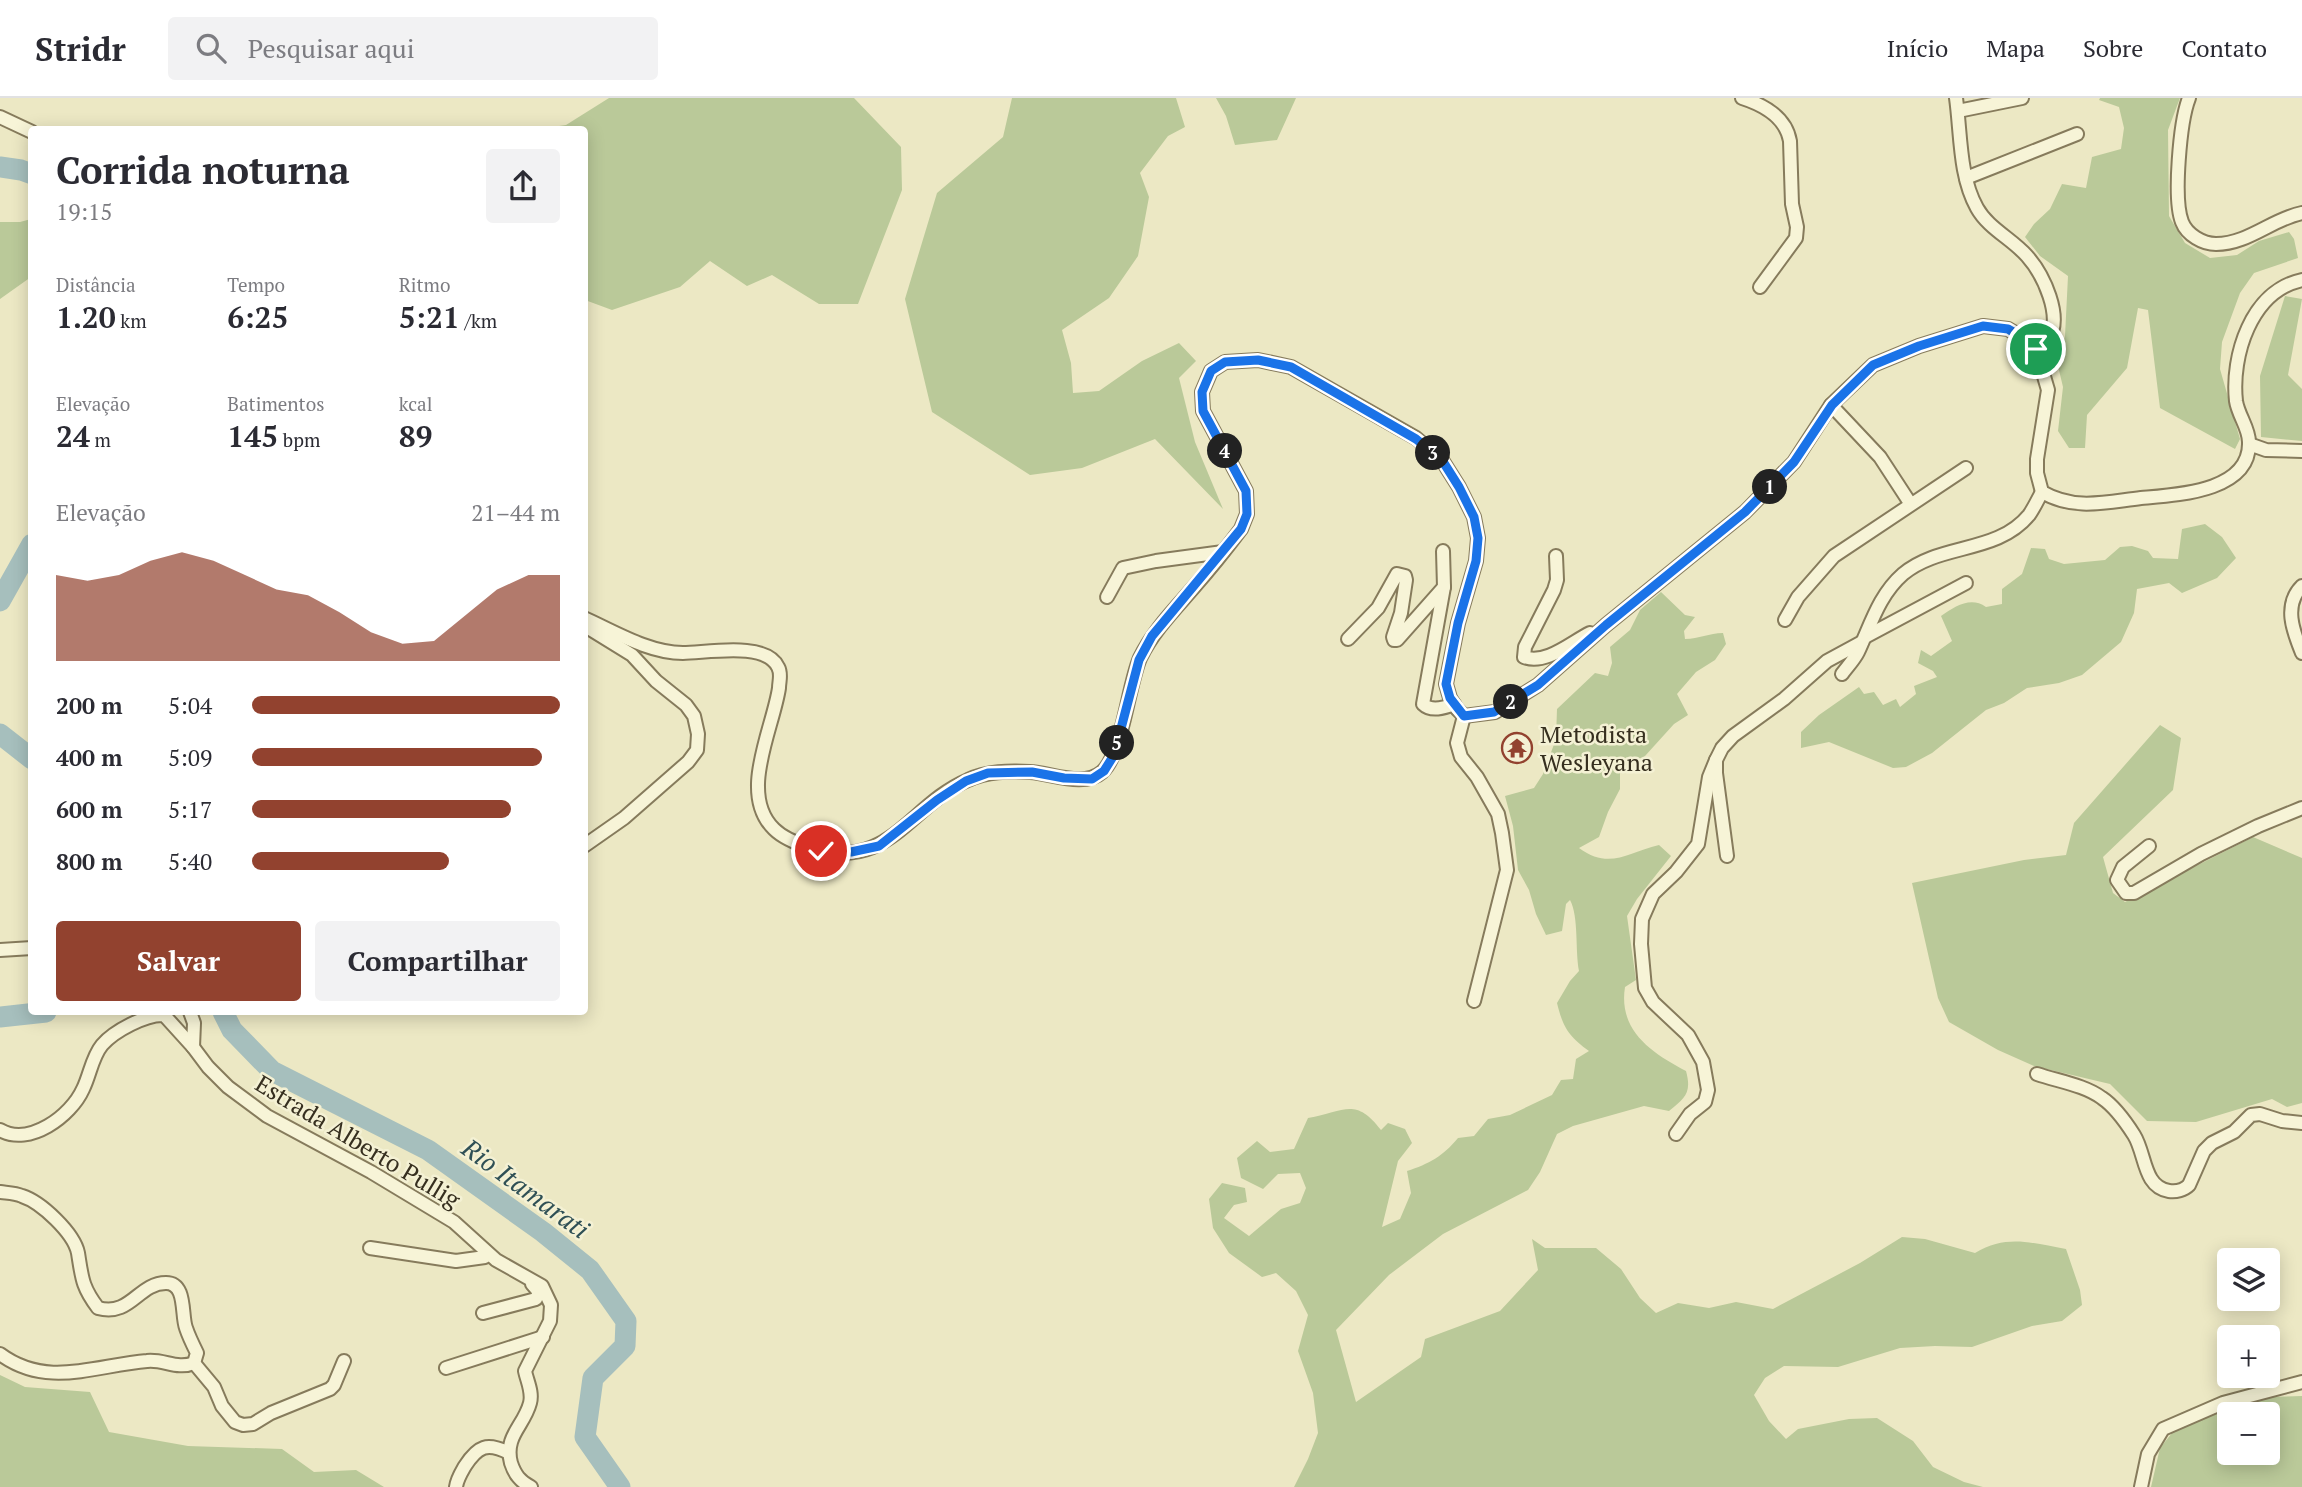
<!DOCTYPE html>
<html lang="pt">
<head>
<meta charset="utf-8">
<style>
	body { margin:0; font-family:"PT Serif",serif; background:#f2f2f3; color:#2b2b33; height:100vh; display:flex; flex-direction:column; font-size:26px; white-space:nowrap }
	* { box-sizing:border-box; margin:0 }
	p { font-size:23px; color:#7c7c81 }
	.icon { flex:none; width:38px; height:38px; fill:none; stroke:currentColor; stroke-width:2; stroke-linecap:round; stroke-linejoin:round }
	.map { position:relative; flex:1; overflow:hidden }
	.details { position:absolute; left:28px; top:28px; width:560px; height:889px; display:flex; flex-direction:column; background:#fff; border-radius:7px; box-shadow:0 4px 18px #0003 }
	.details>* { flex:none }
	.fabs { position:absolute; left:2217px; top:1150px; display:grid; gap:14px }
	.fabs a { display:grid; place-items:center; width:63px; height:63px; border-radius:7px; background:#fff; box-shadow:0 4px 18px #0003; font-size:35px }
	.pin { position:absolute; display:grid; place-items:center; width:60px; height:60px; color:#fff; margin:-30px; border:4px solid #fff; border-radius:50%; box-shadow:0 2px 7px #0007 }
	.km { position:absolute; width:35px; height:35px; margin:-18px; border-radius:50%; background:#222; color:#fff; font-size:19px; line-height:35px; text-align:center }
	.round { display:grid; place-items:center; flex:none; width:74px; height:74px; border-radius:7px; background:#f2f2f3 }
	.summary { display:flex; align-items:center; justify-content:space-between; height:119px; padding:0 28px }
	h1 { font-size:38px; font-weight:600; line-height:52px }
	.figures { display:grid; grid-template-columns:repeat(3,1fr); gap:10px; height:119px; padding:7px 28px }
	.figures div { display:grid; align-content:center }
	.figures b { font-size:30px; font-weight:600 }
	.figures small { font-size:19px; font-weight:400 }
	.figures p { font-size:19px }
	.chart { height:196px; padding:14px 28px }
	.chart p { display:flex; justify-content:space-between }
	.chart svg { width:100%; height:126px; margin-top:7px; fill:#92422f; opacity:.7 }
	.action { display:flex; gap:14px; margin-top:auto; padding:14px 28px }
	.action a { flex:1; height:80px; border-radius:7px; background:#92422f; color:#fff; font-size:28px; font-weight:600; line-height:80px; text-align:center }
	.action a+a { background:#f2f2f3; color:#2b2b33 }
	ul { padding:0 28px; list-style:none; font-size:23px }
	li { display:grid; grid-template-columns:112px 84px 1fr; align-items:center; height:52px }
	li i { height:18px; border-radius:9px; background:#92422f }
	header { display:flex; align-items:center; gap:42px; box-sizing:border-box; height:98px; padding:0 35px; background:#fff; border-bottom:2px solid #e1e1e2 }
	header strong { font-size:33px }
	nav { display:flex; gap:38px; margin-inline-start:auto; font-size:24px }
	.search { width:490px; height:63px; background:#f2f2f3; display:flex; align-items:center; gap:18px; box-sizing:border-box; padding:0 24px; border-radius:7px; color:#7c7c81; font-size:26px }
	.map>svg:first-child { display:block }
	.green { fill:#bac999; fill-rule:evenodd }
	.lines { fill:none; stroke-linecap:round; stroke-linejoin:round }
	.river { stroke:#a6bfbd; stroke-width:21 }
	.minor-casing { stroke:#867b5c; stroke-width:16 }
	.minor { stroke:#f7f4d7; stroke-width:12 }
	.route-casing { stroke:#fff; stroke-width:14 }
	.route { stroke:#1a73e8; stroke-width:9 }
	.labels { text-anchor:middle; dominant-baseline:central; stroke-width:5; stroke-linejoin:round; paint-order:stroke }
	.poi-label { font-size:24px; fill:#362f1f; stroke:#f4f1d4; text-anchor:start }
	.street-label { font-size:24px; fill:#362f1f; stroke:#f4f1d4 }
	.water-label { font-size:26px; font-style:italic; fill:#2f5055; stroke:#f4f1d4 }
</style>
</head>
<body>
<header>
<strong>Stridr</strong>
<div class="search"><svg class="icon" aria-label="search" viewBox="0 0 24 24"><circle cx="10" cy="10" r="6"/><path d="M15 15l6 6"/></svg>Pesquisar aqui</div>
<nav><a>Início</a><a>Mapa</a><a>Sobre</a><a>Contato</a></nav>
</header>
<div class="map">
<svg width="2302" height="1389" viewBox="0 0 2302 1389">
	<rect width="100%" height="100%" fill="#ece8c4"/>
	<g class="green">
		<polygon points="609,0 854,0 901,49 902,92 858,206 819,206 772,177 747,188 710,163 680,189 612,212 585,202 584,32 539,31 566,27"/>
		<polygon points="1012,0 1176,0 1185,29 1168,38 1140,75 1149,99 1138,158 1109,200 1062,232 1071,265 1073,295 1099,293 1142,263 1179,245 1196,263 1179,280 1195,344 1223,411 1155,341 1082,370 1030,377 932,314 905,201 937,95 1003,39"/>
		<polygon points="1216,0 1296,0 1277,42 1235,47 1226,18"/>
		<polygon points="2100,0 2180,0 2168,32 2169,118 2185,145 2210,160 2237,157 2259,143 2289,134 2294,141 2298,160 2254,175 2240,195 2222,244 2220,271 2240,341 2235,351 2160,310 2148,212 2138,210 2127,270 2087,317 2085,350 2069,350 2058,333 2063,289 2058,268 2065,238 2068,178 2040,158 2025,139 2034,126 2050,111 2062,86 2086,90 2092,59 2121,51 2124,30 2119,9 2099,2"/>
		<polygon points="31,121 31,179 0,201 0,124 20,124"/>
		<polygon points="2285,198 2302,201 2288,277 2302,291 2302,343 2261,339 2260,278"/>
		<path d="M2205,426L2222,439L2236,460L2217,480L2182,495L2169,485L2137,491L2134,515L2121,544L2082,577L2059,585L2027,590L2004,605L1986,612L1932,655L1906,669L1893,670L1829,644L1801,650V634L1819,617L1859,589L1864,596L1874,594L1883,607L1896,601L1900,609L1916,596L1914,588L1937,579L1933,573L1918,565L1921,552L1931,558L1952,543L1941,518C1955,508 1971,498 1986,509L2002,506V491L2022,476L2031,450L2045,451L2049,461L2064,466L2105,462L2120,449L2132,448L2148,453L2153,460L2178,461L2182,431Z"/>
		<path d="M1661,494L1685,517L1695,519L1684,533L1685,541C1699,541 1709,535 1723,535L1726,546L1715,562L1696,574L1677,596L1688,617L1674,626L1645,658L1620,670V691L1608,714L1599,739L1579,750C1609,772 1627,755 1659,747L1671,758L1637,801L1627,818L1636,882L1625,889C1618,933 1652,955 1686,973C1692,995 1685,1000 1669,1013L1644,1008L1573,1028L1557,1036L1540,1074L1528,1092L1443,1136L1389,1177L1336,1232L1356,1304L1421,1259L1425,1241L1500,1213L1538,1172L1532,1141L1545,1150H1596L1621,1171L1640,1200L1656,1215L1678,1205L1709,1210L1736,1204L1773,1211L1860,1165L1902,1139L1925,1141L1975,1155C2007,1136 2031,1145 2066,1151L2080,1192L2082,1207L2062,1223L2032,1228L1972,1249L1935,1248L1900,1250L1838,1269L1784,1268L1765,1280L1754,1297L1769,1323L1786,1341L1798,1331L1849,1321L1877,1320L1913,1343L1933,1369L1964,1384L1983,1389H1294L1308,1361L1318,1335L1313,1295L1298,1253L1308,1217L1296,1193L1276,1175L1262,1179L1229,1155L1213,1130L1209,1101L1222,1085L1245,1090L1247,1104L1234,1107L1224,1120L1249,1138L1281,1111L1300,1105L1306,1090L1300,1075L1278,1076L1263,1091L1241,1080L1237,1060L1257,1043L1270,1054L1294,1051L1308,1020C1344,1014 1355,998 1381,1032L1388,1025L1405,1031L1412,1045L1398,1063L1382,1129L1400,1121L1411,1095L1407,1073C1429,1066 1443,1058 1458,1040L1474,1038L1488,1021L1510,1017L1552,997L1561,982L1573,981L1576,961L1589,953C1568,938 1563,929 1557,905L1570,883L1579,873C1575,852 1579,819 1570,802L1566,806L1562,833L1546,837L1536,816L1529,792L1518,772L1513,728L1505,698L1534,690L1543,676L1556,641L1557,611L1595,575L1608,578L1612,565L1610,549L1630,532L1640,512Z"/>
		<polygon points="2160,627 2181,640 2173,692 2103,759 2113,795 2125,804 2253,739 2302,760 2302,1005 2287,1009 2272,1001 2196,1024 2147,1023 2110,986 2034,968 1998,952 1949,924 1938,900 1912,785 2024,762 2066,757 2074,725"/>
		<polygon points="0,1277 25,1289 90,1294 109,1334 188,1348 282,1351 314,1374 356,1372 384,1389 0,1389"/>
		<path d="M2302,1298V1389H2151L2160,1350L2176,1330L2266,1299ZM2230,1316H2268V1354H2230Z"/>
	</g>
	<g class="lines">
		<g class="river">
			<polyline points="0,69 21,72 32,76"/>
			<polyline points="0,503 32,446"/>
			<polyline points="0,636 32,661"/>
			<polyline points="223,914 232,932 272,973 428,1052 543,1134 590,1172 626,1223 625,1248 593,1280 585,1339 620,1389"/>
			<polyline points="0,919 46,914"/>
		</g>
		<g class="minor-casing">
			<g id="minor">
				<path d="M1742,0C1764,7 1786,20 1790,43L1792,106L1797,129L1796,140L1760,189"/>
				<path d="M1956,0C1961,36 1959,78 1977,110C1988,130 2012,141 2027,158C2043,176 2064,219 2048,242C2045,246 2040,248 2036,251"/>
				<path d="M2189,0C2180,23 2173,101 2182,124C2187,137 2203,146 2216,146C2248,146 2272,121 2302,115"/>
				<polyline points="1958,13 2022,0"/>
				<polyline points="0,19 32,34"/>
				<polyline points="1966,80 2077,36"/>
				<polyline points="1831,307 1880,359 1910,405"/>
				<polyline points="2249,346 2266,352 2302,353"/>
				<path d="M1443,453L1444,489L1423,606C1431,614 1444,610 1454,606"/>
				<path d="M1556,458L1557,482L1554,492L1525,549L1524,559C1546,567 1570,545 1590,535"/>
				<path d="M2302,488C2283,507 2293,533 2302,555"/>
				<polyline points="1107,499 1123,470 1156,463 1223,454"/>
				<path d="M584,520C615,534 649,555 683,555C706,555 766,543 778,569C782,576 779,583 779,590C773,631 738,696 774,731C784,741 798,746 811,750C890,774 909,707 968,682C987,673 1009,673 1030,674C1051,675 1084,690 1102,674C1122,657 1128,588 1140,560C1153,533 1175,511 1194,489C1211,470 1226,451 1241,431L1247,416L1246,393L1203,313L1202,294L1211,273L1225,264L1258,262L1291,269L1416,340L1442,362L1459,389L1474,419L1478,440L1476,463L1458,525L1446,586L1450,600L1457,611L1464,618L1495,614L1538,587L1606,527L1745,414L1794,364L1831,307L1873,267L1919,248L1983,228L2008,231L2025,241L2036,251L2048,292L2037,361V375L2042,394C2075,413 2106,404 2141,400C2176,397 2251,394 2249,344C2249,330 2238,317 2236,303C2231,258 2251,193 2302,182"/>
				<polyline points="1785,522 1798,499 1834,458 1966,370"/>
				<polyline points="1865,539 1966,485"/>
				<polyline points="1348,541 1378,510 1397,476 1405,478 1406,482 1401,515 1393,539 1394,542 1397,542 1444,489"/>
				<path d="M1842,576C1847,569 1854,562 1858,554C1871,526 1879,497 1903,476C1940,445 1997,456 2029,417C2034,410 2038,401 2042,394"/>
				<polyline points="1464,618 1457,645 1461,659 1477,679 1498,716 1502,735 1507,772 1474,903"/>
				<polyline points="584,748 624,720 688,664 697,652 698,636 694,618 686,607 656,583 632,557 585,528"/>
				<polyline points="2149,748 2123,769 2117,782 2126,795 2134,795 2201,756 2258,728 2302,710"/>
				<polyline points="1727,758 1716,675 1716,662 1722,650 1733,638 1784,601 1827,563 1862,544"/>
				<polyline points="0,852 32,850"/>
				<polyline points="190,914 194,925 193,949"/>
				<path d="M2037,976C2057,983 2085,987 2102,1000C2114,1008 2127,1026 2134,1037C2146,1056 2143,1089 2169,1093C2176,1094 2184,1092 2189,1087L2204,1053L2212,1045L2234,1034L2251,1017L2260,1016L2282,1023L2302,1025"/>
				<path d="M0,1032C29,1049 71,1018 83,991C90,977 92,959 102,947C114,933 146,916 164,917L193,949L208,969L228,989L267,1018L371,1074L454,1124L496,1162L542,1188L551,1207L550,1223L525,1273C527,1283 533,1294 530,1305C524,1328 504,1338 511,1365C515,1377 520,1383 531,1389"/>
				<polyline points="1676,1036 1690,1016 1705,1004 1708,992 1703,964 1688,937 1653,904 1645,890 1641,846 1642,821 1653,796 1676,774 1698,746 1709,679 1716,662"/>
				<path d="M0,1094C7,1095 15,1095 22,1098C41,1104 74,1135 78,1155C82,1180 82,1189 98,1210C131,1219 138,1185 166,1185C187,1185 181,1217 186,1230C189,1239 193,1247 197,1255L194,1265C177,1272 164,1261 147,1263C96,1267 47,1291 0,1256"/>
				<polyline points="370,1150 456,1163 485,1159"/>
				<polyline points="483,1215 536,1201 539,1194 532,1186"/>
				<polyline points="194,1265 214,1289 222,1308 235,1324 243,1327 253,1326 271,1315 330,1291 334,1287 344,1263"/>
				<polyline points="446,1270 543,1239"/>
				<path d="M456,1389C457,1381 461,1375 465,1368C478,1348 487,1344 509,1355"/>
				<polyline points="2141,1389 2148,1356 2163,1331 2223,1305 2302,1284"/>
			</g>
		</g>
		<use href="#minor" class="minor"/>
	</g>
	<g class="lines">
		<g class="route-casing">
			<polyline id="route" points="821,753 851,754 879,748 937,702 966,683 988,675 1032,674 1064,680 1092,681 1104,673 1114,657 1139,562 1152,538 1241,431 1247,416 1246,393 1203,313 1202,294 1211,273 1225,264 1258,262 1291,269 1416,341 1442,362 1459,389 1474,419 1478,440 1476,463 1458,525 1446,586 1450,600 1464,618 1494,614 1538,587 1606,527 1745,414 1794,364 1832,307 1873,267 1919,248 1983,228 2008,231 2025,241 2036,251"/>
		</g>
		<use href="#route" class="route"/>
	</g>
	<defs>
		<g id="temple-ring" transform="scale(1.575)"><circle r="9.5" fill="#f4f1d4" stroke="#92422f" stroke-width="1.5"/><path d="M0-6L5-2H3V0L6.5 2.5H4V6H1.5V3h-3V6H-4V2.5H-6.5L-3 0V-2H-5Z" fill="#92422f"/></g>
	</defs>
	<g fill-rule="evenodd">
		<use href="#temple-ring" x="1517" y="650"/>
	</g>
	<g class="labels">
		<g class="poi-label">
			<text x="1540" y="636">Metodista<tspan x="1540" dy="28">Wesleyana</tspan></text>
		</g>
		<g class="street-label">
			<text transform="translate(358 1043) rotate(31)">Estrada Alberto Pullig</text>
		</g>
		<g class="water-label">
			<text transform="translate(526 1090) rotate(36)">Rio Itamarati</text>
		</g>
	</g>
</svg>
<div class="fabs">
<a><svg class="icon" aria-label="layers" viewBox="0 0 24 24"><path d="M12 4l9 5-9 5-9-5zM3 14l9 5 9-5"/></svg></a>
<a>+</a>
<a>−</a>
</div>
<div class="pin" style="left:2036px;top:251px;background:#1e9e55"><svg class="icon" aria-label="arrive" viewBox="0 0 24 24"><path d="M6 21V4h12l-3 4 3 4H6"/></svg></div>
<div class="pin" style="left:821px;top:753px;background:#d93025"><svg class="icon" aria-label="check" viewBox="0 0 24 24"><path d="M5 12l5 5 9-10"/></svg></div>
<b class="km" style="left:1770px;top:389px">1</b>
<b class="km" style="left:1511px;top:604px">2</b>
<b class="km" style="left:1433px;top:355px">3</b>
<b class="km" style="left:1225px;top:353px">4</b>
<b class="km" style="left:1117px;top:645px">5</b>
<section class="details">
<div class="summary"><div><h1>Corrida noturna</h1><p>19:15</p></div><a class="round"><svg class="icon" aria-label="share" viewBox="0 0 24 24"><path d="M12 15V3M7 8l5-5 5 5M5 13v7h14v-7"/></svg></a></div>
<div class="figures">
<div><p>Distância</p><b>1.20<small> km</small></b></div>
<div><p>Tempo</p><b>6:25</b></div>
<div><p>Ritmo</p><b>5:21<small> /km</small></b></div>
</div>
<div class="figures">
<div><p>Elevação</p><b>24<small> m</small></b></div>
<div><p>Batimentos</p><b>145<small> bpm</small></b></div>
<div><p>kcal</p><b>89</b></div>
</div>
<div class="chart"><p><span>Elevação</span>21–44 m</p>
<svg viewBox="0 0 160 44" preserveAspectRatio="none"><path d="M0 44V14L10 16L20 14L30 9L40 6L50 9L60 14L70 19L80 21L90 27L100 34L110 38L120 37L130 28L140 19L150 14L160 14V44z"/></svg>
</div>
<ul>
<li><b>200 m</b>5:04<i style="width:100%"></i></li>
<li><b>400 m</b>5:09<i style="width:94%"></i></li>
<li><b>600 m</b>5:17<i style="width:84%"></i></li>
<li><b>800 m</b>5:40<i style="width:64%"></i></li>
</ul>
<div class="action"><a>Salvar</a><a>Compartilhar</a></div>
</section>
</div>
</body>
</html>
